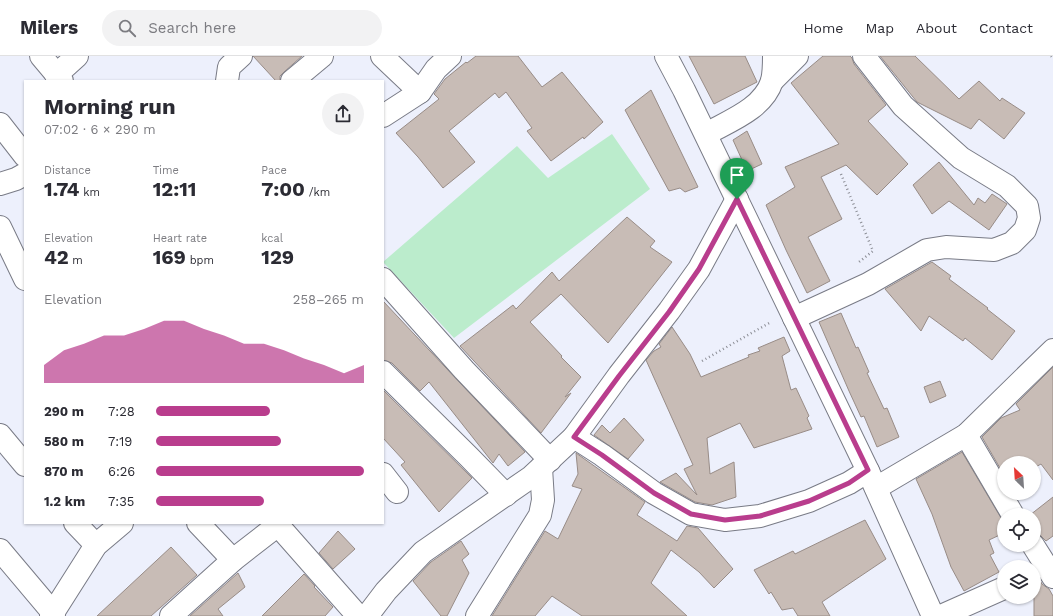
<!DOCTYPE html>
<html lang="en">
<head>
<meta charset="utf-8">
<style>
	body { margin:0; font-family:"Work Sans",sans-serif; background:#f2f2f3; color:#2b2b33; height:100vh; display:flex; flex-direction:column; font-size:15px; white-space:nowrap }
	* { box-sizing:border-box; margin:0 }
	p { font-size:13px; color:#7c7c81 }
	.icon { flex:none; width:22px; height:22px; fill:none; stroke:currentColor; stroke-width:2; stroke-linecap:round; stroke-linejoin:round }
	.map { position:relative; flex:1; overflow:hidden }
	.details { position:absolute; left:24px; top:24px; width:360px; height:444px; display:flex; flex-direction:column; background:#fff; border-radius:0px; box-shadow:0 1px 3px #0004 }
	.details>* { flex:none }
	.needle { width:26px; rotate:335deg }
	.tools { position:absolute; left:997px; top:400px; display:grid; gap:8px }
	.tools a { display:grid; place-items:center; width:44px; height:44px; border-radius:50%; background:#fff; box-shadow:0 1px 3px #0004; font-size:20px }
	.pin { position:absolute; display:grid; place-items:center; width:34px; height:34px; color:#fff; margin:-41px -17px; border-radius:50% 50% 50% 0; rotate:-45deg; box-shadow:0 0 4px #0007 }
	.pin .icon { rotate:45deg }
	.round { display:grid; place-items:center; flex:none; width:42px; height:42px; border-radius:21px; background:#f2f2f3 }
	.headline { display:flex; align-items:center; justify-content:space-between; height:68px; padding:0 20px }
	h1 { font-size:22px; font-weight:700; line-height:30px }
	.metrics { display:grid; grid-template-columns:repeat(3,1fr); gap:6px; height:68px; padding:4px 20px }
	.metrics div { display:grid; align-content:center }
	.metrics b { font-size:20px; font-weight:700 }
	.metrics small { font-size:11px; font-weight:400 }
	.metrics p { font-size:11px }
	.chart { height:112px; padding:8px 20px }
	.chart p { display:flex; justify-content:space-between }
	.chart svg { width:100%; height:72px; margin-top:4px; fill:#b93d8d; opacity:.7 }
	ul { padding:0 20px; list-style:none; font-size:13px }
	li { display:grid; grid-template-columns:64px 48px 1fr; align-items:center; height:30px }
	li i { height:10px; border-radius:5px; background:#b93d8d }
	header { display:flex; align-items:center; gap:24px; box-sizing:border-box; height:56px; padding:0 20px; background:#fff; border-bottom:1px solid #e1e1e2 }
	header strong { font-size:19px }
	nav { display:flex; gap:22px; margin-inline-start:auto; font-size:14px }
	.search { width:280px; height:36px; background:#f2f2f3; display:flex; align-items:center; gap:10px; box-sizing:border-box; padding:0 14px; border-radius:22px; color:#7c7c81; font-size:15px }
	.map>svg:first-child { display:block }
	.green { fill:#bbeccc }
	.building { fill:#c8bcb6; stroke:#988c87 }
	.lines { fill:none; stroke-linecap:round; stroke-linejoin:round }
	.minor-casing { stroke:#797b86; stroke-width:24 }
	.path { stroke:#8d8f97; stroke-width:2.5; stroke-dasharray:1 3; stroke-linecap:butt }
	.minor { stroke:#fff; stroke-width:22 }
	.route-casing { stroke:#fff; stroke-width:8 }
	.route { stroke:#b93d8d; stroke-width:5 }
</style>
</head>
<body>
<header>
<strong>Milers</strong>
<div class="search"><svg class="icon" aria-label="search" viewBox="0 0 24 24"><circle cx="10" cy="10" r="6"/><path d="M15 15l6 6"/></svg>Search here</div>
<nav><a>Home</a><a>Map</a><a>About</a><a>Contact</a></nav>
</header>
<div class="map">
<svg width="1053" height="560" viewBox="0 0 1053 560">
	<rect width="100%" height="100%" fill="#edf0fc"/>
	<polygon class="green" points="612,78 650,133 454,282 383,206 517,90 548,122"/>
	<g class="building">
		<polygon points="253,0 302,0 284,16 280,20 280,25 276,25"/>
		<polygon points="476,0 518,0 542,31 562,16 603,66 584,83 583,81 551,105 527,75 532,72 506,36 499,42 495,37 449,75 475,106 443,132 418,101 396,77 439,43 434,38 445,23 466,6 467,7"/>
		<polygon points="689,0 745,0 757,26 714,48"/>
		<polygon points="823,0 850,0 852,2 854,8 886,49 868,65 908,108 877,139 846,109 821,121 842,163 808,181 830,225 807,237 786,194 766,149 795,131 785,111 839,88 791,27"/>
		<polygon points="880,0 915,0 959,43 979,25 1000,45 1002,42 1025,57 1004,83 979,63 971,73 917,46"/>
		<polygon points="651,34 698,131 685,136 680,132 669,135 625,54"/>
		<polygon points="747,75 762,108 747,115 733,84"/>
		<polygon points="939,106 974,149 978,142 985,147 992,138 1007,148 989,174 949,145 932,158 913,129"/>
		<polygon points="627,161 655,185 650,191 672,206 608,287 561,238 530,266 562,300 561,301 581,321 565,341 571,337 541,377 460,290 513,249 516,253 552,216 559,225"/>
		<polygon points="932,206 951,220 949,223 988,252 987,253 1015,275 992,304 965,282 963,285 929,260 921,275 885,233"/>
		<polygon points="383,245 525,396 508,410 499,398 493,407 429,326 420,335 392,307 383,304"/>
		<polygon points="841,257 856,292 858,291 869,316 867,317 884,353 887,352 899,381 877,391 864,360 861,361 849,335 819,266"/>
		<polygon points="672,271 690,298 701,321 749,301 748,299 760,295 758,292 784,281 790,295 782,300 791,334 796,332 809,360 807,362 812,373 754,392 740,367 707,382 710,418 734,406 736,441 712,449 695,446 660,426 676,417 697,439 684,413 693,409 646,304 654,295 661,291 659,288"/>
		<polygon points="1053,311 1053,424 1041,408 1034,412 1034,407 1004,407 1004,419 982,381 1001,362 1020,354 1016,348"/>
		<polygon points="940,325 946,340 930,347 924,331"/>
		<polygon points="383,334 472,422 439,456 401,409 405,406 383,382"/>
		<polygon points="624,362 644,384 628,403 594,379 602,369 610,377"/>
		<polygon points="962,396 1004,467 1004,477 989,484 994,497 990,499 999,516 964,535 951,511 932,458 916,423"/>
		<polygon points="576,397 645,446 637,459 677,485 687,470 698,472 733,513 714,532 699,516 671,494 651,527 687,560 582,560 552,540 535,560 492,560 545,475 558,483 582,433 572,430 578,418"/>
		<polygon points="1053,441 1053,480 1046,485 1039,478 1034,477 1034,459 1030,459"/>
		<polygon points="865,464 886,503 822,546 830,560 798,560 793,552 782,554 771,536 769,538 754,514 793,495 795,498"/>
		<polygon points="338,475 355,493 333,513 319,497"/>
		<polygon points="461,485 469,498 462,504 469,517 447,560 441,560 413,525 431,506"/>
		<polygon points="171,491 197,519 151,560 97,560"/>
		<polygon points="1034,514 1042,528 1049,533 1053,540 1053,560 1034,560"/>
		<polygon points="238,517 245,531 218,553 223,560 190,560"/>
		<polygon points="304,518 315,530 314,531 333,551 325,560 262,560"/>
	</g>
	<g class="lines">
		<g class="minor-casing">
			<g id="minor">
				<polyline points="41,0 62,25"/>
				<polyline points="382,0 420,36"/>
				<polyline points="666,0 684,34 868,415 933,560"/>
				<polyline points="56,19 77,0"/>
				<polyline points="227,25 229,11 241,0"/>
				<polyline points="292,25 322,0"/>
				<polyline points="772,25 797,0"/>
				<polyline points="383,60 420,36 436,13 450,0"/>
				<polyline points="0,68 25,100"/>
				<path d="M706,78C729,65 763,53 772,25C774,17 774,8 774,0"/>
				<polyline points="0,128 16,123 25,118"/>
				<polyline points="0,171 25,223"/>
				<polyline points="383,223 464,314 550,404"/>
				<polyline points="794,262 868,228 927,194 946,191 994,194 1012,187 1025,174 1029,162 1027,150 1007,130 961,102 903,50 864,0"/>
				<polyline points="383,316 469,401 506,439"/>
				<polyline points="0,379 25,409"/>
				<polyline points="966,379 1013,459"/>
				<polyline points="574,381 602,399 654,437 691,458 725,464 760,460 809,445 849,427 868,415"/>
				<polyline points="383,418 397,436"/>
				<polyline points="876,432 966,379 1053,294"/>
				<polyline points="75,467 96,489"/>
				<polyline points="198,467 233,504"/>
				<polyline points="276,467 358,560"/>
				<polyline points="1033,489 1053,521"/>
				<polyline points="0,494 54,558"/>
				<polyline points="51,560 96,489 122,467"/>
				<polyline points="171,560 233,504 278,469"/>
				<polyline points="367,560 386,535 423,496 531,421 574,381 619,319 669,255 699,213 737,143"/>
				<polyline points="477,560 540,459 543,444 541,412"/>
				<polyline points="941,560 1004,532"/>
			</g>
		</g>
		<g class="path">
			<polyline points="1051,0 1053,2"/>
			<polyline points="841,118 873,195 859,206"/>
			<polyline points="702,305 771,266"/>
		</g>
		<use href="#minor" class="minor"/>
	</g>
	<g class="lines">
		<g class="route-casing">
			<polygon id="route" points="737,143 868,414 849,427 809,445 760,460 725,464 691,458 654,437 602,399 574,381 619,320 669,256 699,213"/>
		</g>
		<use href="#route" class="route"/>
	</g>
</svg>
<div class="tools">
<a><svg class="needle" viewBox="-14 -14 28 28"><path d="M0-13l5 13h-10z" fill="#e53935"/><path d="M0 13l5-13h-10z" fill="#7c7c81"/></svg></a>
<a><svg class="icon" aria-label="locate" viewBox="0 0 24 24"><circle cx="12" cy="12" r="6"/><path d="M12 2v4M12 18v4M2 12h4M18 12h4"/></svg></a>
<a><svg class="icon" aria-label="layers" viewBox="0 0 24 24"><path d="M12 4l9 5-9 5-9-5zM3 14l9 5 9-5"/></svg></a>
</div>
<div class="pin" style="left:737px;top:143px;background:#1e9e55"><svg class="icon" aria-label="arrive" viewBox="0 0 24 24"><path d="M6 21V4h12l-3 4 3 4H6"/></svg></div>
<section class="details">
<div class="headline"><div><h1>Morning run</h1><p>07:02 · 6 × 290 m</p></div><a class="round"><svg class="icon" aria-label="share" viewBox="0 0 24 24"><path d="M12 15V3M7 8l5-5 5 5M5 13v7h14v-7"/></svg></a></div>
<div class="metrics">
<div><p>Distance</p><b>1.74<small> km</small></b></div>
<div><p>Time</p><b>12:11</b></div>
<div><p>Pace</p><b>7:00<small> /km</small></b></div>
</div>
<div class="metrics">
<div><p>Elevation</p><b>42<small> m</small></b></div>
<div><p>Heart rate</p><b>169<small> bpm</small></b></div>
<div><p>kcal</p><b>129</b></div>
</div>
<div class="chart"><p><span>Elevation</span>258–265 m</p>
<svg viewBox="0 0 160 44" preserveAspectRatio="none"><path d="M0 44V33L10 24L20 20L30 15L40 15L50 11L60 6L70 6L80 11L90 15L100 20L110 20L120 24L130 29L140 33L150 38L160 33V44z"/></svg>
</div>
<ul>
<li><b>290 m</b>7:28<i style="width:55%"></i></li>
<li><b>580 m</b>7:19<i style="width:60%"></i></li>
<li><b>870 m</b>6:26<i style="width:100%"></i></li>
<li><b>1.2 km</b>7:35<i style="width:52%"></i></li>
</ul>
</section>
</div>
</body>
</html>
